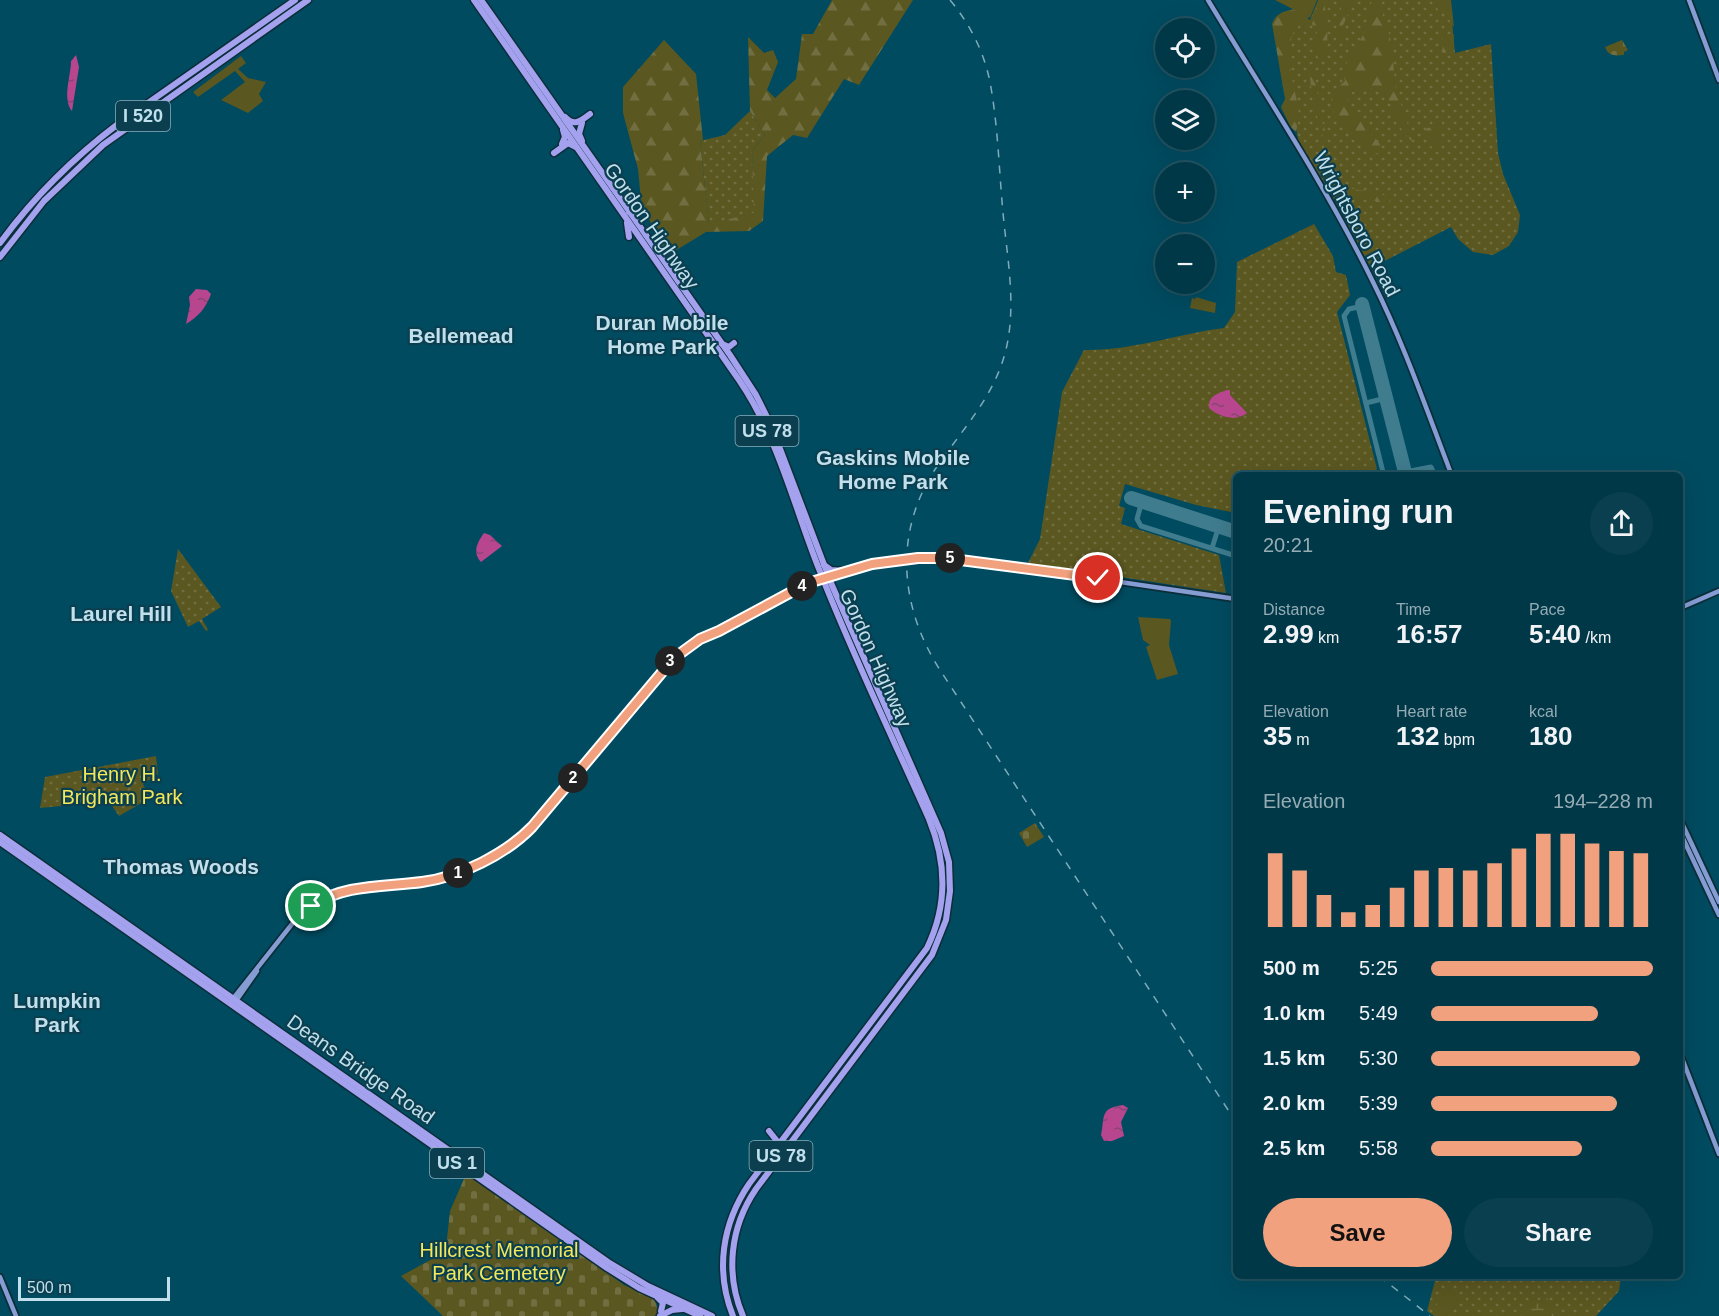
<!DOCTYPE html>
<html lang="en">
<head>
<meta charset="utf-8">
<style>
	body { margin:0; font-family:Arial,sans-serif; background:#0a3f4f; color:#f1f3f6; height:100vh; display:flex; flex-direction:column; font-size:22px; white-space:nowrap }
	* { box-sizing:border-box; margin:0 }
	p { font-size:20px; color:#95acb4 }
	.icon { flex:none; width:33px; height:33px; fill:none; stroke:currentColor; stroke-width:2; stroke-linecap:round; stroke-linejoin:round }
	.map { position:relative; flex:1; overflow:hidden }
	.sheet { position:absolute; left:1233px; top:472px; width:450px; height:807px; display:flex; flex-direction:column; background:#003848; border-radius:9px; box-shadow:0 6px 24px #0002,0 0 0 2px #225260 }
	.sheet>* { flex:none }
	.tools { position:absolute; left:1155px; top:18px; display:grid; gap:12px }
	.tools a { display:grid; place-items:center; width:60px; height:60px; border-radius:50%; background:#003848; box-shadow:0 6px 24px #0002,0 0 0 2px #225260; font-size:30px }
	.scale { position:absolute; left:18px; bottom:15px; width:152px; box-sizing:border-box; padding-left:6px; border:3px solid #c1e0ec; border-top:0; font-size:16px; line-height:21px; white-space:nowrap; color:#c1e0ec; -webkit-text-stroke:4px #0b3f50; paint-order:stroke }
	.pin { position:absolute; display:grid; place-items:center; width:51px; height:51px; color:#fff; margin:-26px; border:3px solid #fff; border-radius:50%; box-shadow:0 2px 6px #0007 }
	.km { position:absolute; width:30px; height:30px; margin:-15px; border-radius:50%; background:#222; color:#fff; font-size:16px; line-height:30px; text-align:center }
	.round { display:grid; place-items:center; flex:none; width:63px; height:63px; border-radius:32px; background:#0a3f4f }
	.summary { display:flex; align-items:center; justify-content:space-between; height:102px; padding:0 30px }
	h1 { font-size:33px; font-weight:800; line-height:45px }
	.figures { display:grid; grid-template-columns:repeat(3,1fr); gap:9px; height:102px; padding:6px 30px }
	.figures div { display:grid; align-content:center }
	.figures b { font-size:26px; font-weight:800 }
	.figures small { font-size:16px; font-weight:400 }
	.figures p { font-size:16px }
	.chart { height:168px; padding:12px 30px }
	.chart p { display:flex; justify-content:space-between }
	.chart svg { width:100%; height:108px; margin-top:6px; stroke:#f1a17d; stroke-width:6 }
	.action { display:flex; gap:12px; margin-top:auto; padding:12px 30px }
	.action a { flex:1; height:69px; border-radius:36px; background:#f1a17d; color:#111; font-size:24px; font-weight:800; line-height:69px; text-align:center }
	.action a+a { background:#0a3f4f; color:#f1f3f6 }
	ul { padding:0 30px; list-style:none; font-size:20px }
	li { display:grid; grid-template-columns:96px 72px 1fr; align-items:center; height:45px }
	li i { height:15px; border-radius:8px; background:#f1a17d }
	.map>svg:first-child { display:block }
	.grass { fill:url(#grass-dots) }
	.forest { fill:url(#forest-firs) }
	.wetland { fill:url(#wetland-marsh) }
	.cemetery { fill:url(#cemetery-stones) }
	.pitch { fill:#5b5721 }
	.water { fill:url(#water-ripples) }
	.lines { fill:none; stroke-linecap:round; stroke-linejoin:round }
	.taxiway { stroke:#3f7c8e; stroke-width:5 }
	.runway { stroke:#3f7c8e; stroke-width:14 }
	.major-casing { stroke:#0c2e3a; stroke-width:8 }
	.highway-casing { stroke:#0c2e3a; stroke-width:9 }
	.major { stroke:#869dd4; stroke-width:4.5 }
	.highway { stroke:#a4a2ee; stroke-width:6 }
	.rail { stroke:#7eacbc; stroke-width:1.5; stroke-dasharray:8 8; stroke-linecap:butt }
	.major-bridge-casing { stroke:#0c2e3a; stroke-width:8; stroke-linecap:butt }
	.major-bridge { stroke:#869dd4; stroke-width:4.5 }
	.route-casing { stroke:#fff; stroke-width:12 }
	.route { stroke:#f1a17d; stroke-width:8 }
	.labels { text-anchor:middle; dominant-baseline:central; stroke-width:4.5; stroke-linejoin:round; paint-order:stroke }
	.shield { fill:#0b3f50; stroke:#8ab0bd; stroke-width:1.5 }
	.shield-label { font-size:18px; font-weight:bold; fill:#c1e0ec }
	.street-label { font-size:20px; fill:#c1e0ec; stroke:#0b3f50 }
	.park-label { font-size:20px; fill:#f3e75a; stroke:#0b3f50 }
	.neighbourhood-label { font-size:21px; font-weight:bold; fill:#c1e0ec; stroke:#0b3f50 }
</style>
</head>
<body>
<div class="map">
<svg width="1719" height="1316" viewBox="0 0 1719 1316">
	<defs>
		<pattern id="grass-dots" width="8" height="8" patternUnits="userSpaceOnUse" patternTransform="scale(1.5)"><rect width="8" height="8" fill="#5b5721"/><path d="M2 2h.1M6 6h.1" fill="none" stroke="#716f41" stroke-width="1.8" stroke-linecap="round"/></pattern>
		<pattern id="forest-firs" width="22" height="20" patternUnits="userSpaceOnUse" patternTransform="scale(1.5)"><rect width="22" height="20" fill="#5b5721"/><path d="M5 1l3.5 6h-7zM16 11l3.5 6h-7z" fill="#716f41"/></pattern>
		<pattern id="wetland-marsh" width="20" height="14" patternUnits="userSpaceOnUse" patternTransform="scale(1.5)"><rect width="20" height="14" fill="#5b5721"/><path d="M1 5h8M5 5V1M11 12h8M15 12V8" fill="none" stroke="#716f41"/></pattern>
		<pattern id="cemetery-stones" width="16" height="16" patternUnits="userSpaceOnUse" patternTransform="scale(1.5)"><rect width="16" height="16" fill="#5b5721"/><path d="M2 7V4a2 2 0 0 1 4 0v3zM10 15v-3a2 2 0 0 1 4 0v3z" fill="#716f41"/></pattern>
		<pattern id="water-ripples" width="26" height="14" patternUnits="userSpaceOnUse" patternTransform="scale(1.5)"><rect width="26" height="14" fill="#b8468f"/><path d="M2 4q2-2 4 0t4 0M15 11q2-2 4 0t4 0" fill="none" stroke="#864572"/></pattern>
	</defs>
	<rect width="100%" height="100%" fill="#004b60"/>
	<g class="grass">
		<polygon points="1318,0 1450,0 1455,53 1491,44 1498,153 1503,174 1520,215 1518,232 1509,246 1493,255 1473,252 1458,239 1451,227 1371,268 1327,187 1299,144 1279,32 1286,13 1310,20"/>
		<polygon points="750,111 765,135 752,151 755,213 709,225 700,141 725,135"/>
		<path d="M1314,224L1333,256L1336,272L1346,275L1350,295L1337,312L1377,469L1368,476H1236V513L1196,505L1125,484L1119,506L1125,508L1121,524L1219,555L1226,593L1028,563L1040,539L1062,392L1084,350C1132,351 1176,334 1224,328L1235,312L1237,262Z"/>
		<polygon points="178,549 221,607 202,619 208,630 206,631 199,621 188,627 171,591"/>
		<polygon points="156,756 158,774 143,784 150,798 119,816 106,797 71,805 40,808 45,777"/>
		<polygon points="1436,1277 1621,1277 1619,1291 1596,1316 1434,1316 1427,1311"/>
	</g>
	<g class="forest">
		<polygon points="832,0 913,0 859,85 844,79 807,138 793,135 767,156 763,221 749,231 706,232 665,257 641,200 638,169 623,113 623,87 664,40 696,74 703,140 700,141 709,224 754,213 752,151 765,135 750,111 748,37 764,53 773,50 778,62 767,90 775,98 796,79 802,34 813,34"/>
		<path d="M1319,0H1324C1326,13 1332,54 1321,61C1312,52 1314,43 1317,32L1312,24Z"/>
		<polygon points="1343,0 1355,0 1343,25 1344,33 1339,43 1336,42 1337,27"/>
		<path d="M1372,0H1382L1383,17L1390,36L1396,89L1413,140L1412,141C1389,126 1398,77 1356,90C1349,93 1348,98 1347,105L1379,143L1384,154C1379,153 1374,154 1370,152C1356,147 1326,111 1332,95C1334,90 1341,85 1345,81C1341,61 1357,49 1364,33C1369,23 1368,11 1372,0Z"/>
		<polygon points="1431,0 1451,0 1454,27 1450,22 1447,12 1440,12"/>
		<path d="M1297,9L1307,14L1309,21C1273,31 1297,88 1299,114C1299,120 1297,126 1296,132L1290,126L1281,107L1285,99L1272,24C1275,13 1286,10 1297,9Z"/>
		<polygon points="1451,34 1454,35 1453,51 1443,53 1442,35"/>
		<path d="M1310,73H1313C1320,94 1318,117 1328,137L1325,141C1318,126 1310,89 1310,73Z"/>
		<path d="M1442,115V129L1437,148L1434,149L1429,144L1425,133L1427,128C1434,128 1439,121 1442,115Z"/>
		<path d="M1296,133C1311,149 1314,164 1335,175L1336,182C1341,185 1347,188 1354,189C1366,192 1381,190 1390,200L1388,204L1341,193L1338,198H1334Z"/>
	</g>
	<polygon class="wetland" points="1546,1297 1565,1316 1524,1316 1522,1313 1531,1304"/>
	<g class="cemetery">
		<path d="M1622,40L1628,50L1624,52V55C1615,56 1608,56 1605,47Z"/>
		<polygon points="1035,823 1044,837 1027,847 1019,833"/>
		<polygon points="467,1172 624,1285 654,1298 659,1313 654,1316 443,1316 401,1276 441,1254 446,1248 450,1211"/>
	</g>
	<g class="pitch">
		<polygon points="1275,0 1317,0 1310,18"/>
		<polygon points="241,56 246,63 238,69 248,78 266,82 259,94 263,101 248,113 221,100 245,82 235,71 198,97 193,92"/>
		<polygon points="1196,297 1216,303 1215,313 1190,308 1192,298 1195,299"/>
		<polygon points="1138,617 1170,619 1171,621 1169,645 1178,674 1157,680 1146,647 1150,645 1143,640"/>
		<polygon points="1448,1289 1460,1298 1446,1316 1435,1307"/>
	</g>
	<g class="water">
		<path d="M76,55L79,67L72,111C62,99 71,76 71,61Z"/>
		<path d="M196,289L207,290L211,294C206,308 198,317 186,324L190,305L189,297Z"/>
		<path d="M1227,390H1230V395L1247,413C1237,422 1219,417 1209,408C1208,396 1217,394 1227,390Z"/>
		<path d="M484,533L490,535L502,546L481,562C472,552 477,543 484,533Z"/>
		<path d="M1123,1105L1128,1108L1121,1122L1124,1136L1112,1141H1104L1101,1135C1105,1118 1099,1108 1123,1105Z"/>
	</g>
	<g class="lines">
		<g class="taxiway">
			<polyline points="1363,306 1349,309 1344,316 1384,476"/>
			<polyline points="1366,403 1386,398"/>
			<polyline points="1405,472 1431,467 1435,476"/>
			<polyline points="1142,501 1137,519 1141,526 1236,556"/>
			<polyline points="1212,548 1219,526"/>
		</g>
		<g class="runway">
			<polyline points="1362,304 1406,476"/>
			<polyline points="1131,498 1236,532"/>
		</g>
		<g class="major-casing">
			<g id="major">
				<path d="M1208,0C1264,93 1325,184 1373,282C1404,344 1427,411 1452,476"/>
				<polyline points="1689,0 1719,80"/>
				<polyline points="914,559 945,557 984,562 1236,599"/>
				<polyline points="1680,608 1719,591"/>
				<polyline points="1680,819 1719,902"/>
				<polyline points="1680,832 1719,915"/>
				<polyline points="232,1000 296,919 320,900 347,890 423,882 449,876 503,850 532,827 664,668 679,654 698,640 725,628 808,583 858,567 901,560"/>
				<polyline points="236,1001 257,971"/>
				<polyline points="1680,1053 1719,1154"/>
				<polyline points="0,1277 16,1316"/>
			</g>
		</g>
		<g class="highway-casing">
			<g id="highway">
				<path d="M474,0L739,380C778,437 794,506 819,569C852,654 892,736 929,819C947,863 948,905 927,948L749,1184C722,1224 715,1271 733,1316"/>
				<path d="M481,0L730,355L756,395L771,425L831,583L941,833L949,862L950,891L946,920L932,955L756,1189C730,1227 725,1274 743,1316"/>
				<path d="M565,117C574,127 581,121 590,114"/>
				<polyline points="582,141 579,134 582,123"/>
				<polyline points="562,144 565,137 563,130"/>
				<polyline points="554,153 568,143 576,147"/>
				<polyline points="629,212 629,198"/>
				<polyline points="627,223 629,237"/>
				<path d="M0,243C33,198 73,158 118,124L295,0"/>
				<polyline points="0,257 44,201 103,145 308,0"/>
				<polyline points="722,344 729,347 734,343"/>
				<polyline points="771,421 777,426 782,423"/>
				<polyline points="824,565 831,570 845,571"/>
				<polyline points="0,835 608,1262 648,1286 712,1316"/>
				<polyline points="0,842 607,1268 639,1288 700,1316"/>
				<polyline points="769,1131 777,1141 776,1148"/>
				<polyline points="658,1298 663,1303 661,1311"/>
				<polyline points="660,1316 672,1310 682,1309"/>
			</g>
		</g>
		<use href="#major" class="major"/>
		<use href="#highway" class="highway"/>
		<g class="rail">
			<path d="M950,0C970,24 984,52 990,82C998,125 999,170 1003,213C1007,256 1016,302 1007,345C997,393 965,426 938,465C893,530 899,606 940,670L1236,1122"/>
			<polyline points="1379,1276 1430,1316"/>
		</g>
		<g class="major-bridge-casing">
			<polyline id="major-bridge" points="901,560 914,559"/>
		</g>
		<use href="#major-bridge" class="major-bridge"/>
	</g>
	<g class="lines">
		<g class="route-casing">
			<path id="route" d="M311,906C344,884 384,887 422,882C460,877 506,854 532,827L674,658L700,639L719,631L808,583L872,564L918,558H945L1098,578"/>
		</g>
		<use href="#route" class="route"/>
	</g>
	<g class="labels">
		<g class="shield">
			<rect x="116" y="101" width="54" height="30" rx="4.5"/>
			<rect x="735.5" y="416" width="63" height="30" rx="4.5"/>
			<rect x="749.5" y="1141" width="63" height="30" rx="4.5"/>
			<rect x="430" y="1148" width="54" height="30" rx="4.5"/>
		</g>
		<g class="shield-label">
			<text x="143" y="116">I 520</text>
			<text x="767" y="431">US 78</text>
			<text x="781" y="1156">US 78</text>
			<text x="457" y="1163">US 1</text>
		</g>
		<g class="street-label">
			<text transform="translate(1357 224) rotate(62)">Wrightsboro Road</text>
			<text transform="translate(652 226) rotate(55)">Gordon Highway</text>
			<text transform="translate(876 658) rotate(66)">Gordon Highway</text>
			<text transform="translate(361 1069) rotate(35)">Deans Bridge Road</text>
		</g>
		<g class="park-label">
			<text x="122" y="774">Henry H.<tspan x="122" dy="23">Brigham Park</tspan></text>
			<text x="499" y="1250">Hillcrest Memorial<tspan x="499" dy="23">Park Cemetery</tspan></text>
		</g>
		<g class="neighbourhood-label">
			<text x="662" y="322">Duran Mobile<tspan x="662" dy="24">Home Park</tspan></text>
			<text x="461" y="335">Bellemead</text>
			<text x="893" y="457">Gaskins Mobile<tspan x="893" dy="24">Home Park</tspan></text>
			<text x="121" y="613">Laurel Hill</text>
			<text x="181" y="866">Thomas Woods</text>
			<text x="57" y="1000">Lumpkin<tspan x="57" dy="24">Park</tspan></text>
		</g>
	</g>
</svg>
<div class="tools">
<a><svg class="icon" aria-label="locate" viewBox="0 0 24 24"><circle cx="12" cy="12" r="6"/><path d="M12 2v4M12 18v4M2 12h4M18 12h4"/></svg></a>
<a><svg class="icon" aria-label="layers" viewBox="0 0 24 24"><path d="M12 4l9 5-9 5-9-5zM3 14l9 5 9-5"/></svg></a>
<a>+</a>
<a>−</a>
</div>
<div class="scale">500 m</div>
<div class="pin" style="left:311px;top:906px;background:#1e9e55"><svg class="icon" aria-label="arrive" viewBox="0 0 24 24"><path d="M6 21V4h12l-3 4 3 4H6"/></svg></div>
<div class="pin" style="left:1098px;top:578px;background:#d93025"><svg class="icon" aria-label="check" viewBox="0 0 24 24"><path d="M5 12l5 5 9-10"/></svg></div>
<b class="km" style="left:458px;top:873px">1</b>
<b class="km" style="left:573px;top:778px">2</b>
<b class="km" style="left:670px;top:661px">3</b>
<b class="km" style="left:802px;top:586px">4</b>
<b class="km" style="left:950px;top:558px">5</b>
<section class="sheet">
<div class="summary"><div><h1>Evening run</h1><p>20:21</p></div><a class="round"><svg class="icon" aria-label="share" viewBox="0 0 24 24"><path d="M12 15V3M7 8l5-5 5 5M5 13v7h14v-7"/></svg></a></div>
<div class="figures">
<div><p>Distance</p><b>2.99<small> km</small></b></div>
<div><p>Time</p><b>16:57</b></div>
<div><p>Pace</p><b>5:40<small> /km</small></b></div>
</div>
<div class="figures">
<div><p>Elevation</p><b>35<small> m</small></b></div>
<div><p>Heart rate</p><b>132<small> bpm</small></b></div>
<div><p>kcal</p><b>180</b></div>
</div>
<div class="chart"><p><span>Elevation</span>194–228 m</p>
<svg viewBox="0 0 160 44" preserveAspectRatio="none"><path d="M5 44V14M15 44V21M25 44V31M35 44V38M45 44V35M55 44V28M65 44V21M75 44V20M85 44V21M95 44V18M105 44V12M115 44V6M125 44V6M135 44V10M145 44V13M155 44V14"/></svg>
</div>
<ul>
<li><b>500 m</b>5:25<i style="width:100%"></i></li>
<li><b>1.0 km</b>5:49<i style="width:75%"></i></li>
<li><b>1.5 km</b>5:30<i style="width:94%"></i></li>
<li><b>2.0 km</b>5:39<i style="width:84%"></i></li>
<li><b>2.5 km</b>5:58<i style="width:68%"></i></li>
</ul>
<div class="action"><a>Save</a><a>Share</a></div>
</section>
</div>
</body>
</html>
